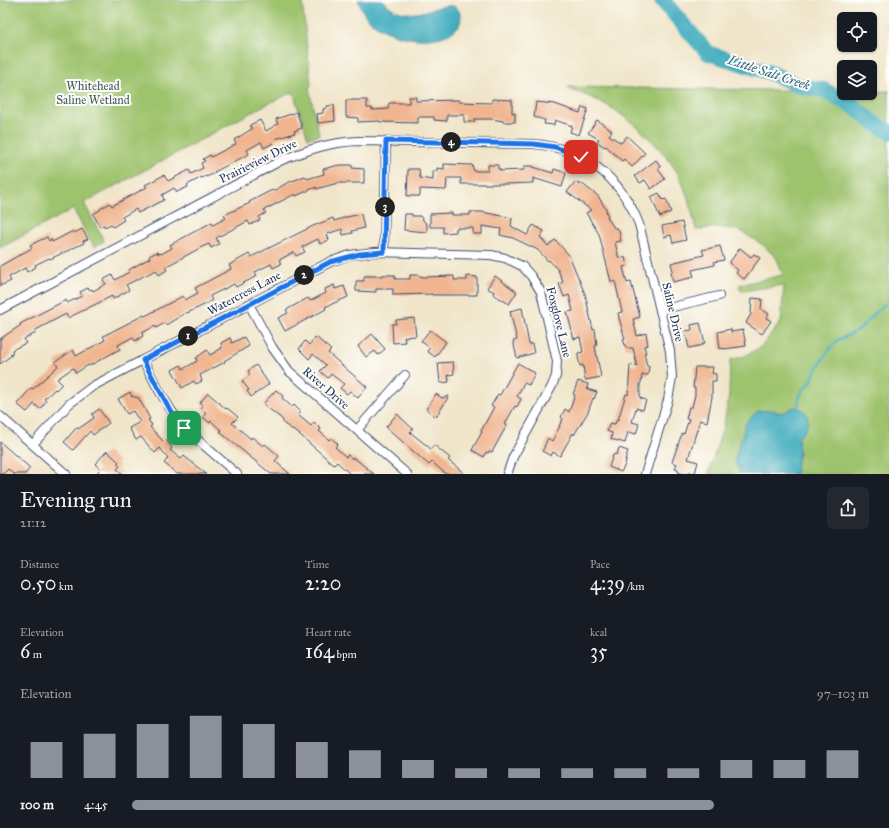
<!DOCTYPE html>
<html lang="en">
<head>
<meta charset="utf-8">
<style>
	body { margin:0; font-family:"IM FELL Great Primer",serif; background:#242831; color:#f1f3f6; height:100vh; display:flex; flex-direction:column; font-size:15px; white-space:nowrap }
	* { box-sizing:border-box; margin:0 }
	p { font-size:13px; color:#9ea1a6 }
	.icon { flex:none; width:22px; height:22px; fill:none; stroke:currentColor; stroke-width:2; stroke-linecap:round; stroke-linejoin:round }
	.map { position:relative; height:474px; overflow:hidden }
	.panel { display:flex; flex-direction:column; background:#171b24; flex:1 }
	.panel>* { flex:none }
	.controls { position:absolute; left:837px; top:12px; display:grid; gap:8px }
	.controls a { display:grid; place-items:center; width:40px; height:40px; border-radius:6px; background:#171b24; box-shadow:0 1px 3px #0004; font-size:20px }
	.pin { position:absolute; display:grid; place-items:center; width:34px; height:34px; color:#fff; margin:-17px; border-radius:8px; box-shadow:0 2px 6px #0006 }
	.km { position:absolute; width:20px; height:20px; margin:-10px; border-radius:50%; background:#222; color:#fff; font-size:11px; line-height:20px; text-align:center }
	.round { display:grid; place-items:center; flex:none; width:42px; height:42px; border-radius:6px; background:#242831 }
	.summary { display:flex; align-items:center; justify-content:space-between; height:68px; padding:0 20px }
	h1 { font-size:22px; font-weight:600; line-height:30px }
	.figures { display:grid; grid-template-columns:repeat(3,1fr); gap:6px; height:68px; padding:4px 20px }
	.figures div { display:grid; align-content:center }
	.figures b { font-size:20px; font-weight:600 }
	.figures small { font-size:11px; font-weight:400 }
	.figures p { font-size:11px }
	.chart { height:112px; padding:8px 20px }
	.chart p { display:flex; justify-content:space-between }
	.chart svg { width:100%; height:72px; margin-top:4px; stroke:#8c9099; stroke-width:6 }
	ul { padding:0 20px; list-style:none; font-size:13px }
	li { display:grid; grid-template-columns:64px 48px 1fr; align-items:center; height:30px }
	li i { height:10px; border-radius:5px; background:#8c9099 }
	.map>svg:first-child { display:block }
	.green { fill:#9ec36d; stroke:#5c7966 }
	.water { fill:#3eabbd; stroke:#2c6d8e }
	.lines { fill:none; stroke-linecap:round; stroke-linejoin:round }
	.stream { stroke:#3eabbd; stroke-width:2.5 }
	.river { stroke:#3eabbd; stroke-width:16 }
	.building { fill:#f0b58f }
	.minor-casing { stroke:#3b4a6e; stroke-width:10 }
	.minor { stroke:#fff; stroke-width:8 }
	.route-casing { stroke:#fff; stroke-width:8 }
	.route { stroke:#1a73e8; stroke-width:5 }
	.labels { text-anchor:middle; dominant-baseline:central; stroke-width:4; stroke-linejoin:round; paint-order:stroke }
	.park-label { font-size:12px; fill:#425b62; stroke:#fdfcf7 }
	.street-label { font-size:12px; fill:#1b2f5e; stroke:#fdfcf7 }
	.water-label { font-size:13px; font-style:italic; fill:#296184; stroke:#fdfcf7 }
</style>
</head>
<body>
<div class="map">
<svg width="889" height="474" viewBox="0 0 889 474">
	<rect width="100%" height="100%" fill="#fdfcf7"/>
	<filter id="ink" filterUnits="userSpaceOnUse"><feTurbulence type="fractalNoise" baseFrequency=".025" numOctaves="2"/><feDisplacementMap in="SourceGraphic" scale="8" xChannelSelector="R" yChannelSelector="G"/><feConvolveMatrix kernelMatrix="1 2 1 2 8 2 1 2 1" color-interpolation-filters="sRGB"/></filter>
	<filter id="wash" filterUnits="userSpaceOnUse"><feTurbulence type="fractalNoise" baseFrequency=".012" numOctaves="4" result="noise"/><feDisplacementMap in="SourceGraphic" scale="16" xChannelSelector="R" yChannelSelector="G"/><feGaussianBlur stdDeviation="0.9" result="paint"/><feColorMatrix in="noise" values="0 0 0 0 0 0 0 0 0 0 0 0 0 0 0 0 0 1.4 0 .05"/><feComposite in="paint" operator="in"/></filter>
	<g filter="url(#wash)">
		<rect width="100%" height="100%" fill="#f0e5c9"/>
		<g class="green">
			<polygon points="0,0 302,0 311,85 309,88 319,135 308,138 293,92 263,106 84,203 104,241 94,247 73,209 0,248"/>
			<path d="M568,87L844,91V93L889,91V474H708L723,428L729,396L730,360L745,356L762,346L781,322L784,285L741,291L739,285L783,275L777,259L763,245L739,230L717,227L696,230C692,211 687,191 678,174C662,146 626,114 597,100C588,96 578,93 568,89Z"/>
		</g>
		<g class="water">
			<path d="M358,0C363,0 379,0 382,0C384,1 385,3 387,4C392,9 398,12 406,13C420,16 443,3 453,6C463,10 463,23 456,29C436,48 388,38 370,21C364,16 361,7 358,0Z"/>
			<path d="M793,407C806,408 812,418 805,430C804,433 801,435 798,438L799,452L796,467V474H741L736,465L735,460L739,444L742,437L745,424L753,415L758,411L772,410L778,412L783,413Z"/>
		</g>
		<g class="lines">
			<polyline class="stream" points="798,408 799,399 802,391 811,382 815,371 831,347 838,340 859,330 876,312 889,301"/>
			<polyline class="river" points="662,0 708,53 771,73 800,86 824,90 853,106 874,123 889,132"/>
		</g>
		<g id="blocks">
			<g class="building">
				<polygon points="409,97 416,97 416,101 459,100 459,102 492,103 492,99 512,100 512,113 515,113 515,122 503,122 503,121 492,119 474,119 474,122 464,122 464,115 447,115 447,121 434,120 434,117 418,117 418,123 380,122 380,121 358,122 358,118 346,117 346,100 367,100 367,108 372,108 372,110 388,109 389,103 409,103"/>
				<polygon points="536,102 555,104 580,113 582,107 588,109 579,135 570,132 572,126 555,120 554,125 544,124 545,120 534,117"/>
				<polygon points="334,105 335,121 318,123 317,114 323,113 323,109 327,108 327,106"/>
				<polygon points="297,112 302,128 294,131 295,133 275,139 276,140 273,143 264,148 261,142 247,150 249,154 214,172 215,173 206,177 206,176 202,178 202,177 187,185 188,187 181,190 177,192 174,188 162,195 164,200 138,213 136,209 122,217 124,220 113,227 111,224 105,227 104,225 100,227 93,214 100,210 100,209 110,203 112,206 147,187 145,185 164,175 168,181 189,170 191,174 203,168 201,163 205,161 203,159 210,155 211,157 236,144 234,140 252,129 250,125 260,120 266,131 278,124 276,119"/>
				<polygon points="597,120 612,131 609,135 621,143 627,136 645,153 632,167 624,159 622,161 606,146 605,147 597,142 599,139 588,133"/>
				<polygon points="656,160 661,167 658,169 665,179 651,189 645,180 640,183 635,176"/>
				<polygon points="444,164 472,165 474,171 488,171 488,165 498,165 498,169 500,169 500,171 524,170 524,166 533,166 533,167 553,173 554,169 566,173 562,187 533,178 533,183 505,184 461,184 461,178 447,178 446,190 420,189 420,196 407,196 408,169 419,169 420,178 433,180 433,171 437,171 437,168 444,169"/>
				<polygon points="339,165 352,165 352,168 364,169 364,183 338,183 316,189 316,187 296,196 295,194 264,210 266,213 259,217 260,220 250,225 248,221 216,238 219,244 211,248 209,244 202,247 165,267 167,270 159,275 156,270 126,285 129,290 113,299 112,296 68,318 66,314 34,331 36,333 24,339 26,343 12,350 13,352 10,354 12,355 0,364 0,339 21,325 20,324 66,300 67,303 82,296 80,292 88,288 90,290 92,289 93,291 106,284 103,280 112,275 115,280 129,272 128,271 132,268 150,258 149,256 157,252 158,254 160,253 161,254 172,248 170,245 212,222 213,225 226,218 224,215 250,203 249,202 270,191 275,190 287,183 305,176 307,179 324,174 323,169"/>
				<polygon points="575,182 580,185 581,183 598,196 607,211 606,211 608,216 607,217 614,228 617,228 619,231 621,241 615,242 619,259 625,257 627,266 623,267 627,283 631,282 640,317 633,319 637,336 646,333 648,345 644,346 646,353 644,353 647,366 649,366 648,375 642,375 641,383 640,383 640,398 646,400 643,410 636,408 632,422 639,424 636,434 628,432 625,443 611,439 612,433 607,431 610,423 615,424 617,419 618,420 626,394 628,395 630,365 637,366 633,348 626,348 623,339 625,339 619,318 618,313 622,312 615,281 611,282 599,234 586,213 591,210 567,192"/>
				<polygon points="659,193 663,200 666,199 671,212 660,217 651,197"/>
				<polygon points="470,212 482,212 512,218 511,226 527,235 533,225 544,231 540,237 548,246 555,240 569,255 585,294 593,330 595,329 597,345 595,346 601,377 585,380 583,365 580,366 578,357 578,353 583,352 580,337 574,339 567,312 573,311 569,295 564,297 559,284 563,282 558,270 549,260 548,261 538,250 513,238 500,235 501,229 482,226 482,234 473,234 473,228 456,228 456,232 443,233 443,227 430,227 430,214 452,213 452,215 470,215"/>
				<polygon points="361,214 364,228 352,231 353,233 343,235 342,229 327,234 329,240 320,244 318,239 302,247 305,252 296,256 294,252 279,260 281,264 273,268 271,264 255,272 257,276 236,287 234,284 210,296 212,300 204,305 187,313 187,312 166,325 165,323 156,328 155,326 142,333 143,336 135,341 133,337 118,345 120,349 89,366 88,365 76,373 73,368 57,379 62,384 56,390 55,389 44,399 46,401 40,409 34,404 27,412 17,404 31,388 33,389 58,366 55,362 73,350 76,356 105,340 103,336 144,315 145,316 183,296 185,300 198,293 195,288 231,269 229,265 249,254 251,257 313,226 333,218 334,221 347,217"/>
				<polygon points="405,214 412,214 412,216 420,216 427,225 427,232 404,230"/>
				<polygon points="682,222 686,240 673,243 671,235 664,237 662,226"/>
				<polygon points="82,229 88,239 83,241 84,243 50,259 49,258 35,265 36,267 27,272 25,268 9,277 11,281 0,286 0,266 32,248 30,245 47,237 49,241 51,239 52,242 73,231 74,233"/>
				<polygon points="720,246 724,260 714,262 715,265 692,270 694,277 673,282 671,272 673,271 671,263 704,255 702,250"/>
				<polygon points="740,248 751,257 754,254 760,258 744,279 736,273 738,270 729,263"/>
				<polygon points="382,275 395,275 395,279 410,279 410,275 419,275 419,276 424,277 454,276 454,280 467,280 467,276 477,277 477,295 432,295 432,294 393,295 393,289 376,289 376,292 356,291 356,281 364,281 364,276 382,276"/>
				<polygon points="495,276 517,292 509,304 493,294 494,292 487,288"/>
				<polygon points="334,285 335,289 344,286 348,297 325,307 326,309 285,331 278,318 288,313 286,310 308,298 310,301 326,293 325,289"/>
				<polygon points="752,298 762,299 761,309 769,314 766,318 771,321 762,334 746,323 751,314"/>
				<polygon points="522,308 529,344 532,344 534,353 517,358 513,341 517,340 510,311"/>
				<polygon points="414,318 416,336 404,337 405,342 393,343 392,324 396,324 396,320"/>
				<polygon points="700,323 705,343 702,343 703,345 689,348 685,331 692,330 691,325"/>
				<polygon points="731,329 731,332 743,330 746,346 724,349 724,348 720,349 718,332"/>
				<polygon points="430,330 446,342 435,357 427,351 430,348 421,341"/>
				<polygon points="372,334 385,349 378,355 375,351 366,357 358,346"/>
				<polygon points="244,337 249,346 224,361 225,362 200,375 202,381 196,384 194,381 182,388 172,370 181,365 183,369 197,361 196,358 207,350 210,355 222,348 221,343 230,338 232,343"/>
				<polygon points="316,337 331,350 328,353 367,387 358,398 350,391 347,394 340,388 344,384 331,374 328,378 320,371 326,365 313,354 309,359 299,349 305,341 309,345"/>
				<polygon points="453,362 454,374 448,375 449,382 440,383 438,363"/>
				<polygon points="518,363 535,373 529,385 524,383 517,396 521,399 517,407 515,406 505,424 507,425 492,452 489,451 488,453 486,452 484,457 472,450 482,432 481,431 494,407 491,406 498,394 500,395"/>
				<polygon points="256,365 269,384 251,397 247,391 249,390 242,381 250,375 248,371"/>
				<polygon points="695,367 713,367 712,373 716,374 716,381 712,381 712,397 707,422 700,420 688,459 698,462 695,473 690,472 690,474 684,474 678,472 678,469 675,468 677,464 672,462 682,433 684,434 689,419 686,419 689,407 692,407 695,395 695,388 693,388"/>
				<polygon points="578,381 588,384 587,389 597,392 594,399 593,398 588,412 574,435 573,433 560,456 553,452 551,456 542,451 545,447 544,447 548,438 552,441 560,426 559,426 563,419 561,417 565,409 569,412 575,395 573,394"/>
				<polygon points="276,390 283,396 282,398 292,407 294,405 301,412 298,415 311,426 314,422 321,429 319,431 329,440 331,438 338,444 335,447 346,457 348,455 352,459 353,457 374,474 350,474 337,462 334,465 299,434 284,424 282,419 263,404"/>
				<polygon points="130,392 132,397 134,396 136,398 138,397 150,419 148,420 152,425 150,427 161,439 164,442 166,440 172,448 170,450 181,459 184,456 206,474 177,474 164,463 168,458 160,448 155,453 141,437 136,440 129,428 140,422 133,411 127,414 118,399"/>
				<polygon points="208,393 226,409 227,408 238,417 232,423 251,439 252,437 263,446 265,444 279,456 275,461 290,474 271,474 220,432 222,431 211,421 210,423 203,417 206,413 201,408 203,406 200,403"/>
				<polygon points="436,394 442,398 449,396 436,417 426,409"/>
				<polygon points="99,409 109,423 93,435 90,431 73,450 64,442 77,427 78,429 94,418 92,414"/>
				<polygon points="397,414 413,429 410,432 431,449 434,445 450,458 448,460 465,474 446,474 432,462 429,465 404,443 386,427"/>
				<polygon points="0,442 30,468 25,474 13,474 8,469 3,474 0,474"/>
				<polygon points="619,448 628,451 625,460 626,460 625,465 621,472 609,467 613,455 617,454"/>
				<polygon points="107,451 119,462 117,464 120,466 117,469 123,474 96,474 100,469 95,464"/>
			</g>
		</g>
	</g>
	<g filter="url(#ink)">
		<use href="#blocks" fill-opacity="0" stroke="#3b4a6e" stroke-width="1"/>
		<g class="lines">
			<g class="minor-casing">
				<g id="minor">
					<polyline points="384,252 386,141"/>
					<polyline points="249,304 272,347 289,371 407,474"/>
					<path d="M0,310L282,160C307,150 331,142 358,141L534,144C584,148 621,178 639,224L670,351L672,377L668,400L645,474"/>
					<polyline points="660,310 719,296"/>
					<path d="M143,360C155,383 167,407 184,428L237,474"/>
					<polyline points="0,416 66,474"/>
					<polyline points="357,430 405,375"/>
					<polyline points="33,444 69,404 93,386 330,262 350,255 375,252 491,255 505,258 522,266 531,276 541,292 557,361 556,376 552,386 513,457 507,474"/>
				</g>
			</g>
			<use href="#minor" class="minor"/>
		</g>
	</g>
	<g class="lines" filter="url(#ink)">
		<g class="route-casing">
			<polyline id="route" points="184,428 172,413 143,360 330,262 360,254 384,252 386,141 534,144 555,147 581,157"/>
		</g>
		<use href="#route" class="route"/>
	</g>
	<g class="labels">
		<g class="park-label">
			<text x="93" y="86">Whitehead<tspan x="93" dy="14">Saline Wetland</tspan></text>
		</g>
		<g class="street-label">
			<text transform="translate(258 161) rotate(-26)">Prairieview Drive</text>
			<text transform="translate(244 293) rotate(-28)">Watercress Lane</text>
			<text transform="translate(673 312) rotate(77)">Saline Drive</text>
			<text transform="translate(559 322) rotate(76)">Foxglove Lane</text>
			<text transform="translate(326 388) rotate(41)">River Drive</text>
		</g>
		<g class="water-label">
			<text transform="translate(769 73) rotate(18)">Little Salt Creek</text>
		</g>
	</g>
</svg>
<div class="controls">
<a><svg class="icon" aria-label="locate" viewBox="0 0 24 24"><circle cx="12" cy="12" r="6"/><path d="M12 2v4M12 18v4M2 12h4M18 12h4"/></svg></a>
<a><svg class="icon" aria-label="layers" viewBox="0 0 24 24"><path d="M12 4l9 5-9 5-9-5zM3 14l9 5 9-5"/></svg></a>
</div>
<div class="pin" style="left:184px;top:428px;background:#1e9e55"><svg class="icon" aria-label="arrive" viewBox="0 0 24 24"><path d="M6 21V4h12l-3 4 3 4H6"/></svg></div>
<div class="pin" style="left:581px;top:157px;background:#d93025"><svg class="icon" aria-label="check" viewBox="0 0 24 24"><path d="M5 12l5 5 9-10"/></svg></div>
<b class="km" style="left:188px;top:336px">1</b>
<b class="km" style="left:304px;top:275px">2</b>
<b class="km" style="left:385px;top:207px">3</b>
<b class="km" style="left:451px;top:142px">4</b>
</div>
<section class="panel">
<div class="summary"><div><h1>Evening run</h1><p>21:12</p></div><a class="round"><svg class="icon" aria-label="share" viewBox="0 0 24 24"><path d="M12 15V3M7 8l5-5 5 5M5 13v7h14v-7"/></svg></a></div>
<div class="figures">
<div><p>Distance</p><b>0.50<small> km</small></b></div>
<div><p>Time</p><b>2:20</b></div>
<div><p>Pace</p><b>4:39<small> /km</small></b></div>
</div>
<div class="figures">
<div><p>Elevation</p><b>6<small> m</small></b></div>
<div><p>Heart rate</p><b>164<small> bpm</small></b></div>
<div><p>kcal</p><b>35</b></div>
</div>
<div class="chart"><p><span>Elevation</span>97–103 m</p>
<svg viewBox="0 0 160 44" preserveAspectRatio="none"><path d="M5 44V22M15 44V17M25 44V11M35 44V6M45 44V11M55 44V22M65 44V27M75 44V33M85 44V38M95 44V38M105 44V38M115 44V38M125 44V38M135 44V33M145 44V33M155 44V27"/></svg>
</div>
<ul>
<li><b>100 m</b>4:45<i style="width:79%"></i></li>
</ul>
</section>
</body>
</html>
